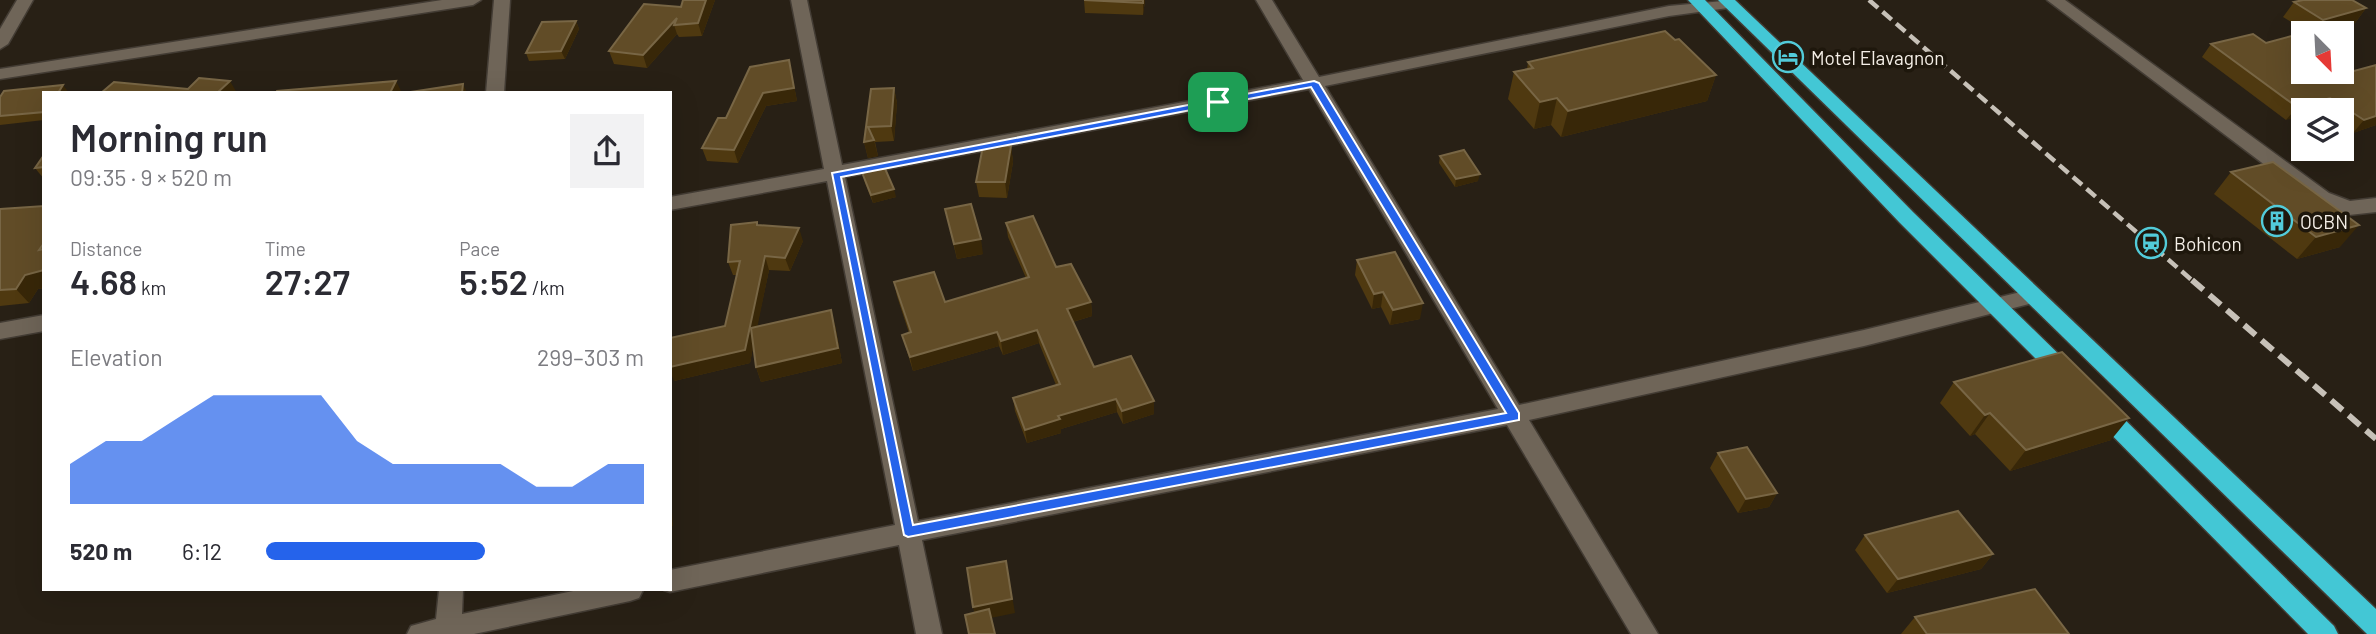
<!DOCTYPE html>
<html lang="en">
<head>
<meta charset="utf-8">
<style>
	body { margin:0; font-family:Barlow,sans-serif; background:#f2f2f3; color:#2b2b33; height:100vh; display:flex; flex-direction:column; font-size:26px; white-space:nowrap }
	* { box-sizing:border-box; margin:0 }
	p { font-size:23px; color:#7c7c81 }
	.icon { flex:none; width:38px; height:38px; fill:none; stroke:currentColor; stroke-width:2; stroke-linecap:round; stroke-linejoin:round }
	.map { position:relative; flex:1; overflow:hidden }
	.side { position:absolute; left:42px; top:91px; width:630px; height:500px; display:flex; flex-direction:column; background:#fff; border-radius:0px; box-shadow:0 7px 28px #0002 }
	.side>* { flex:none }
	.needle { width:46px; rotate:156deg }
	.fabs { position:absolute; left:2291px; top:21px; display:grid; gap:14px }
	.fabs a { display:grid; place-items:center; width:63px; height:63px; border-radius:0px; background:#fff; box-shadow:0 7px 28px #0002; font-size:35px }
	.pin { position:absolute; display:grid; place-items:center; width:60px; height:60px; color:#fff; margin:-30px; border-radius:14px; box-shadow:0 4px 10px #0006 }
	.round { display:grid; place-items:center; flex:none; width:74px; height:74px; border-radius:0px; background:#f2f2f3 }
	.headline { display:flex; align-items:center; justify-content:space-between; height:119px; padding:0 28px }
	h1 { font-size:38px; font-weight:600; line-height:52px }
	.metrics { display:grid; grid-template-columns:repeat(3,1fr); gap:10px; height:119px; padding:7px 28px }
	.metrics div { display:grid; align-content:center }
	.metrics b { font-size:35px; font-weight:600 }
	.metrics small { font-size:19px; font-weight:400 }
	.metrics p { font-size:19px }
	.chart { height:196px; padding:14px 28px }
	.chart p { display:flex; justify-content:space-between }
	.chart svg { width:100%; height:126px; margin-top:7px; fill:#2563eb; opacity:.7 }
	ul { padding:0 28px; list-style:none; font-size:23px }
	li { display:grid; grid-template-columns:112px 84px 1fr; align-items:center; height:52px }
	li i { height:18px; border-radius:9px; background:#2563eb }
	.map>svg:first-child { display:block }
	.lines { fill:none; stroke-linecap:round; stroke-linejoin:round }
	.minor-casing { stroke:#433c34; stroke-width:3 }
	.highway-casing { stroke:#433c34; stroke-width:3 }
	.minor { fill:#6f6558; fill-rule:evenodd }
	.highway { fill:#43c7d5; fill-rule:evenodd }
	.rail-far1 { stroke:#c7c1b8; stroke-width:4.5; stroke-dasharray:12 6; stroke-linecap:butt }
	.rail { stroke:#c7c1b8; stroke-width:6; stroke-dasharray:15 8; stroke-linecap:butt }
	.wall { fill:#4f3910 }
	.shaded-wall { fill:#382708 }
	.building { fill:#614c27; stroke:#786645; stroke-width:2 }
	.route { fill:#2563eb; stroke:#fff; stroke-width:2; fill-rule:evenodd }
	.labels { text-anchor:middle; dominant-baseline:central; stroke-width:7; stroke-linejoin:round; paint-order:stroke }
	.poi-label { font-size:19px; fill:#f5efe7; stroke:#1e170c; text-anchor:start }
</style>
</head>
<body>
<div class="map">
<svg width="2376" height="634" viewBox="0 0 2376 634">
	<rect width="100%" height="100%" fill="#282015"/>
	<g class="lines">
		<g class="minor-casing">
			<g id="minor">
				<polygon points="17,0 33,0 8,44 0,49 0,29"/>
				<polygon points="442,0 481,0 473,5 0,79 0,69"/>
				<polygon points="494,0 510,0 504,93 486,93"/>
				<path d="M791,0H807L842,165L1303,80L1256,0H1272L1319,77L1669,6L1734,0L1736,3L1734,6L1728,8L1669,16L1325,86L1519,405L1864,330L2033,289L2040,291L2043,296L2040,301L2033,303L1864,346L1529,420L1658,634H1631L1507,425L922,540L942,634H916L899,545L670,592L664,590H670V570L895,525L827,181L670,210V197L824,169ZM1309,89L1498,409L918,521L845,177Z"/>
				<polygon points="2047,0 2065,0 2329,193 2350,201 2376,198 2376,212 2349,215 2315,203"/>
				<polygon points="44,315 44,331 0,339 0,323"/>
				<polygon points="439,590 463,590 462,614 578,590 643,590 639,598 630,601 474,634 407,634 411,626 436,619"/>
			</g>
		</g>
		<g class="highway-casing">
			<g id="highway">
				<polygon points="1688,0 1705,0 1913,212 2074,369 2077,375 2074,381 2066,383 2058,381 1899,222"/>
				<polygon points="1718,0 1735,0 2376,609 2376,634 2367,634"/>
				<polygon points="2101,401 2109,404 2334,626 2338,634 2308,634 2093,416 2090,410 2093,404"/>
			</g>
		</g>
		<use href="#minor" class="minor"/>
		<use href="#highway" class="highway"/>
		<polyline class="rail-far1" points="1869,0 2194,282"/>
		<polyline class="rail" points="2192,280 2376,439"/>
	</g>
	<g class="wall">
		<polygon points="715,0 702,36 679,37 677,34 647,68 614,64 609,51 681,7"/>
		<polygon points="1084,0 1145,0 1143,15 1085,13"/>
		<polygon points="2294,2 2366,8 2355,23 2319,33 2309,33 2283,17"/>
		<polygon points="576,21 579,29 565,59 529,61 526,53"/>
		<polygon points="1675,40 1716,75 1707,101 1561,137 1551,125 1534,129 1508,99 1514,72 1527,69 1528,62"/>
		<polygon points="2266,43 2376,125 2353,133 2342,125 2342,110 2303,110 2286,120 2202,57 2211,44"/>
		<polygon points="789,60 797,101 766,106 738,163 707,161 702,148 726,118"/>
		<polygon points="894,88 897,103 894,141 875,142 878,156 868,158 864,142 871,89"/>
		<polygon points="44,93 44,120 0,125 0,97"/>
		<polygon points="1011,146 1013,162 1007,198 979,197 976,182"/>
		<polygon points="44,155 44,179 35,168"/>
		<polygon points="1440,156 1478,181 1455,187 1439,163"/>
		<polygon points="2231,172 2340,247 2297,259 2214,194"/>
		<polygon points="863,175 896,197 873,203 865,183"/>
		<polygon points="44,206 44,288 38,289 29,303 0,306 0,209"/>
		<polygon points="945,209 983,254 957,259"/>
		<polygon points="1006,223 1056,267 1091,302 1092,316 1073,322 1094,367 1154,414 1123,424 1117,412 1061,429 1061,433 1027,443 1015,411 1013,398 1056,385 1039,343 1003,355 999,346 913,371 902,335 909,333 897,296 894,282 945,302 1026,278 1008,237"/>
		<polygon points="758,225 803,241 790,271 769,270 757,326 835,325 842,363 761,382 756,367 753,347 750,363 674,381 725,326 737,275 733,275 728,262"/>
		<polygon points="1357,260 1420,319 1390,325 1381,307 1372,309 1355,275"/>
		<polygon points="1954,382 2111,440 2010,471 1975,434 1970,436 1940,403"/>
		<polygon points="1718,453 1777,493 1769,507 1738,513 1710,468"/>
		<polygon points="1865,535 1993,554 1981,569 1887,593 1855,550"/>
		<polygon points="1915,617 2069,634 1901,634"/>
	</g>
	<g class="shaded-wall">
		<polygon points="706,0 715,0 702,36 698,23"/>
		<polygon points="1143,0 1145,0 1143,15"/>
		<polygon points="2366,8 2355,23 2319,33 2313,33 2323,20"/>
		<polygon points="677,18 674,25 677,34 647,68 643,55"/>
		<polygon points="576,21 579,29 565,59 561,51"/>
		<polygon points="789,60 797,101 766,106 738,163 734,150 763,93"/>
		<polygon points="1716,75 1707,101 1561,137 1568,111"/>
		<polygon points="230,81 237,93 217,93"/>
		<polygon points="396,81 402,93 390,93"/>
		<polygon points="463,84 467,93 462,93"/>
		<polygon points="63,85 69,93 58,93"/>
		<polygon points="894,88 897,103 894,141 891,126"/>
		<polygon points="1557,98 1551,125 1534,129 1540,102"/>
		<polygon points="2330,98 2321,110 2303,110 2303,116 2286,120 2297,107"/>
		<polygon points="2376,116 2376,125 2353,133 2364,120"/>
		<polygon points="874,140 878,156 868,158 864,142"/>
		<polygon points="1011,146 1013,162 1007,198 1005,182"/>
		<polygon points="1480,174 1478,181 1455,187 1456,179"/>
		<polygon points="894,189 896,197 873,203 871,195"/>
		<polygon points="2359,225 2340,247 2297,259 2316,237"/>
		<polygon points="799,228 803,241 790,271 785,258"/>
		<polygon points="981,239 983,254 957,259 954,244"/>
		<polygon points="765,256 769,270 750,363 674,381 670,371 670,367 745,350"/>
		<polygon points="44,270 44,288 38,289 29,303 16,289 25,275"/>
		<polygon points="1383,292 1381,307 1372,309 1374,294"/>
		<polygon points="1091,302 1092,316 1069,323 1067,309"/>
		<polygon points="1423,303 1420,319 1390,325 1393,310"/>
		<polygon points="831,310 835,325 842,363 761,382 756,367"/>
		<polygon points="1037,330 1039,343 1003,355 1001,341"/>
		<polygon points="997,332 999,346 913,371 910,357"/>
		<polygon points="1116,399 1117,412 1061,429 1061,433 1027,443 1025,430 1058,416"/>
		<polygon points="1154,401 1154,414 1123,424 1122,411"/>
		<polygon points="1990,413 1975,434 1970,436 1985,415"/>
		<polygon points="2129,418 2111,440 2010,471 2026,450"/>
		<polygon points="670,483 673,526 670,527"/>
		<polygon points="1777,493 1769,507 1738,513 1746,499"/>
		<polygon points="1993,554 1981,569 1887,593 1898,579"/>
		<polygon points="1006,561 1015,613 976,621 973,607"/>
	</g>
	<g class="building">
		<polygon points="683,0 706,0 698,23 674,25 677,18 643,55 609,51 644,4 681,7"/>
		<polygon points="1084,0 1143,0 1143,3"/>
		<polygon points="2303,0 2352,0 2366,8 2323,20 2294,2"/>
		<polygon points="576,21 561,51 526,53 542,22"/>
		<polygon points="1665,31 1675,40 1679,39 1716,75 1568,111 1557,98 1540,102 1514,72 1533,68 1528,62"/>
		<polygon points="2253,34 2266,43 2295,35 2303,40 2303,72 2342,72 2342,64 2354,71 2376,65 2376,116 2364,120 2330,98 2297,107 2211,44"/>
		<polygon points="789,60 794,88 763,93 734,150 702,148 718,118 726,118 750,67"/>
		<polygon points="199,78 230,81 217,93 101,93 114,82 188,89"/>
		<polygon points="396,81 390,93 276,93 277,91"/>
		<polygon points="463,84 462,93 404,93"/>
		<polygon points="63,85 58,93 44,93 44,112 0,116 0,97 4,91"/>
		<polygon points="894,88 891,126 868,127 874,140 864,142 871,89"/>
		<polygon points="983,146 1011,146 1005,182 976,182"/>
		<polygon points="1464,150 1480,174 1456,179 1440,156"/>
		<polygon points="44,155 44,167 35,168"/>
		<polygon points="2273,162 2359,225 2316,237 2231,172"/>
		<polygon points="883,164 894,189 871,195 863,175 864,168"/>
		<polygon points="971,204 981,239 954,244 945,209"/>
		<polygon points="44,206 44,243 39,250 44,249 44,270 25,275 16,289 0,290 0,209"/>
		<polygon points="1033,216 1056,267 1071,264 1091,302 1067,309 1094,367 1131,356 1154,401 1122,411 1116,399 1058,416 1060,419 1025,430 1013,398 1060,384 1037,330 1001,341 997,332 910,357 902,335 911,332 894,282 934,272 945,302 1029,277 1006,223"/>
		<polygon points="757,222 757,225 799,228 785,258 765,256 745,350 670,367 670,338 725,326 740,261 728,262 731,225"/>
		<polygon points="1395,252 1423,303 1393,310 1383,292 1374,294 1357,260"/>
		<polygon points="831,310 838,348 756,367 751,328"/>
		<polygon points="2062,352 2129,418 2026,450 1990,413 1985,415 1954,382"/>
		<polygon points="1747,447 1777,493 1746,499 1718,453"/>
		<polygon points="1958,511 1993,554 1898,579 1865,535"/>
		<polygon points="1006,561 1012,599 973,607 967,568"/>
		<polygon points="2035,589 2069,634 1927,634 1915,617"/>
		<polygon points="989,609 995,634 969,634 965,615"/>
	</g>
	<path class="route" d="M1314,81L1319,83L1519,413V420L908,537L904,535L832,173ZM1311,87L1506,413L913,525L841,177Z"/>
	<defs>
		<g id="hotel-ring" transform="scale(1.575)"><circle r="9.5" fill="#1e170c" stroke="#52cbd9" stroke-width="1.5"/><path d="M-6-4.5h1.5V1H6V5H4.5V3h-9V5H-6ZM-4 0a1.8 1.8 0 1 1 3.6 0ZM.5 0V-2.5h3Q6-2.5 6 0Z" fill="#52cbd9"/></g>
		<g id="building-ring" transform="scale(1.575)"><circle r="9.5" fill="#1e170c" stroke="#52cbd9" stroke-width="1.5"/><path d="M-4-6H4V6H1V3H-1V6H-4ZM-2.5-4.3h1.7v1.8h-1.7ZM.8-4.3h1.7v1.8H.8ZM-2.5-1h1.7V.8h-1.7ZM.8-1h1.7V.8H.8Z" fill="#52cbd9"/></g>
		<g id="station-ring" transform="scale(1.575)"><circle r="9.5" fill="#1e170c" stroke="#52cbd9" stroke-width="1.5"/><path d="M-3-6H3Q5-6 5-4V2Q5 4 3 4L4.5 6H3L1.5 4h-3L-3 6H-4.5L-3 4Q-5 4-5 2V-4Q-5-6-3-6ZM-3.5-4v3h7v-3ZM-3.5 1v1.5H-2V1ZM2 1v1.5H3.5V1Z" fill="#52cbd9"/></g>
	</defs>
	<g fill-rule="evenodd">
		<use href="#hotel-ring" x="1788" y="57"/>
		<use href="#building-ring" x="2277" y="221"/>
		<use href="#station-ring" x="2151" y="243"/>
	</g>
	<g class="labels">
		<g class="poi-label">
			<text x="1811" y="57">Motel Elavagnon</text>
			<text x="2300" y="221">OCBN</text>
			<text x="2174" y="243">Bohicon</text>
		</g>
	</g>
</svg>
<div class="fabs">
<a><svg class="needle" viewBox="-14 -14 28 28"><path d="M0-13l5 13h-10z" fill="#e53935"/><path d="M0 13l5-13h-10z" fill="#7c7c81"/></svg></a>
<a><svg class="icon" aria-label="layers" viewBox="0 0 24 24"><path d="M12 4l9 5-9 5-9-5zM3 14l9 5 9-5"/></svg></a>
</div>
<div class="pin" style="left:1218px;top:102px;background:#1e9e55"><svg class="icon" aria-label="arrive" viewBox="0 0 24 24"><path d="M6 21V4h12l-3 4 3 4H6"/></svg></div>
<section class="side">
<div class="headline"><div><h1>Morning run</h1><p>09:35 · 9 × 520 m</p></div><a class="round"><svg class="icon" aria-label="share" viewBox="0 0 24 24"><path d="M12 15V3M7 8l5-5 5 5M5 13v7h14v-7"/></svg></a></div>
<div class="metrics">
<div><p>Distance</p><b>4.68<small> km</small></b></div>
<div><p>Time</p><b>27:27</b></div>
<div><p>Pace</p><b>5:52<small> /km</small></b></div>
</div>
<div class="chart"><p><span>Elevation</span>299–303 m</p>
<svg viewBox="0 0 160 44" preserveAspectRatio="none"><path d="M0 44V30L10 22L20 22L30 14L40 6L50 6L60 6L70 6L80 22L90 30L100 30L110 30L120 30L130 38L140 38L150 30L160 30V44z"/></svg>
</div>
<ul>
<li><b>520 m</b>6:12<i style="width:58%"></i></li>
</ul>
</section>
</div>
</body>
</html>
